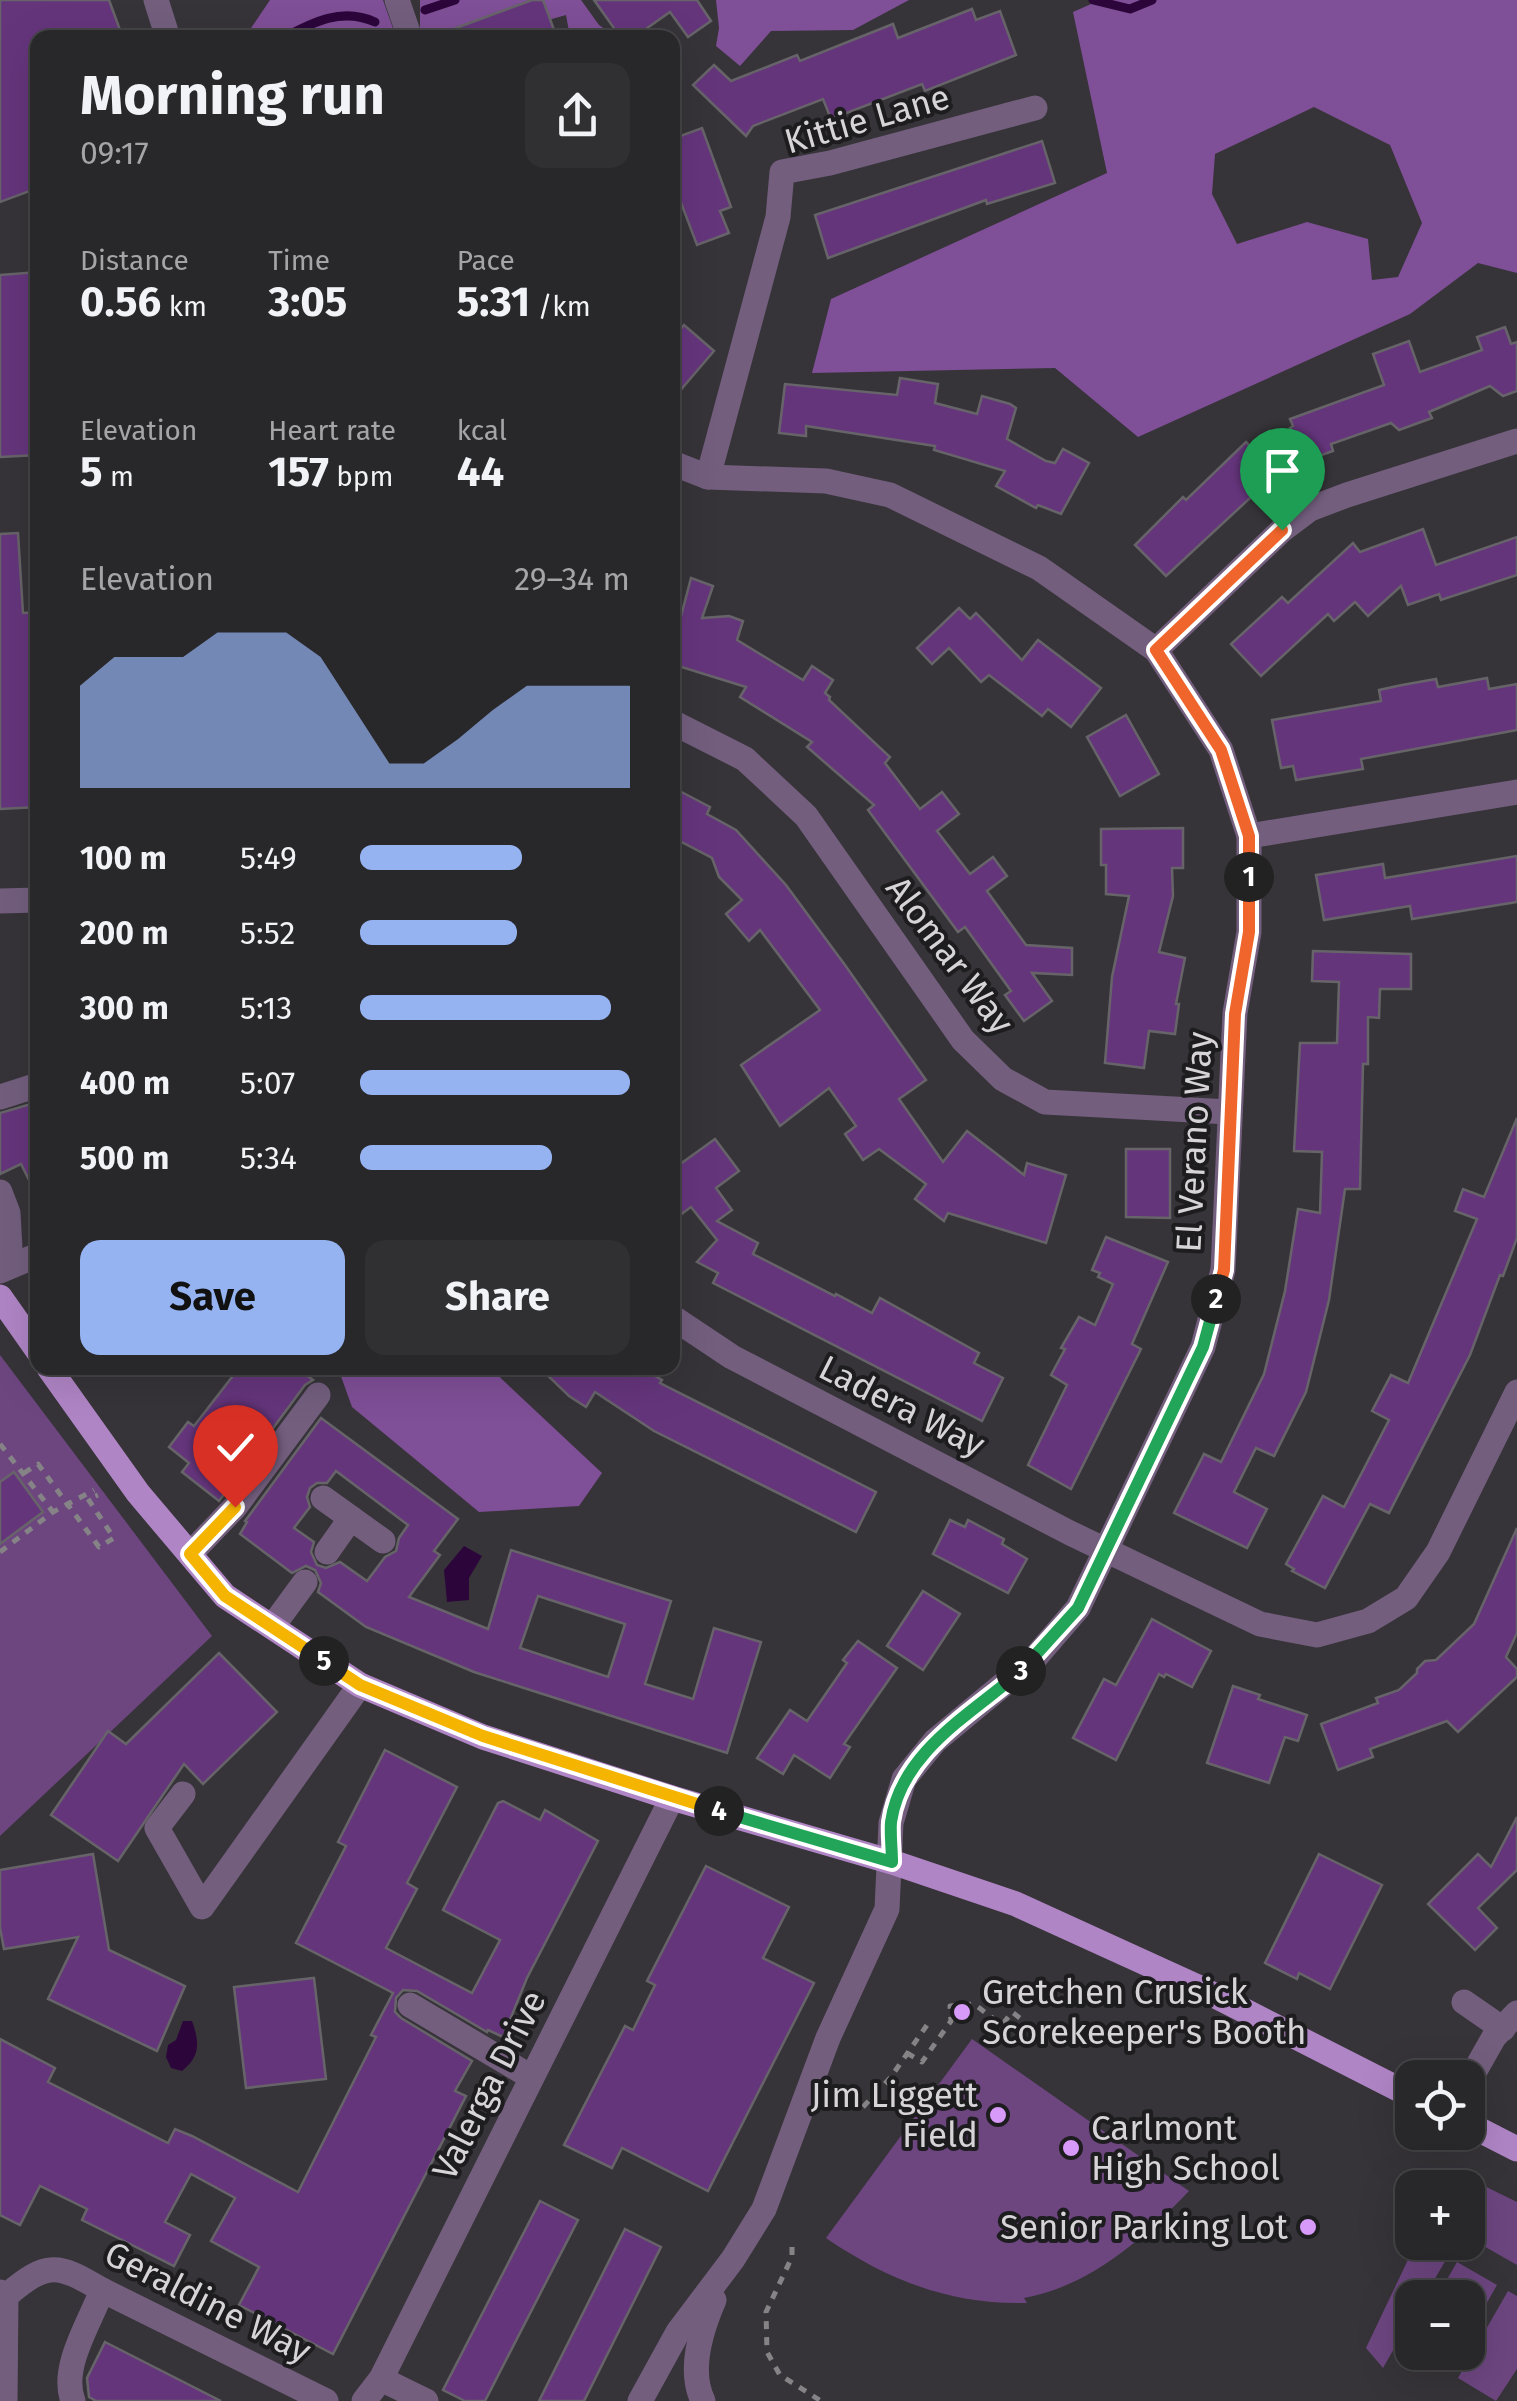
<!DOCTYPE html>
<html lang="en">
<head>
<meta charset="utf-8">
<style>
	body { margin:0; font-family:"Fira Sans",sans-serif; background:#302f32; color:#f1f3f6; height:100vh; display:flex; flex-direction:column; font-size:38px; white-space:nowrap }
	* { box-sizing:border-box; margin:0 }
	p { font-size:32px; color:#a5a5a8 }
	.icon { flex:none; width:55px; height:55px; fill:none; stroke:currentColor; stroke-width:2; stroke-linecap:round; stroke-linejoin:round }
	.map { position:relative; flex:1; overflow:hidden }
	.side { position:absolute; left:30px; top:30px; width:650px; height:1345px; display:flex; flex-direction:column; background:#28272a; border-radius:20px; box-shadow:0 10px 40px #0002,0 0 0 2px #444447 }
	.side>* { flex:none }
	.tools { position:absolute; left:1395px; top:2060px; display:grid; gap:20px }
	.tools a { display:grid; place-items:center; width:90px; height:90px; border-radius:20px; background:#28272a; box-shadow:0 10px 40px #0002,0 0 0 2px #444447; font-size:50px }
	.pin { position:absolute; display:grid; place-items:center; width:85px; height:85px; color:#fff; margin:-102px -42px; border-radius:50% 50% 50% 0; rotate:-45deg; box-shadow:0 0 10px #0007 }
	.pin .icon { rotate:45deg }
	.km { position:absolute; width:50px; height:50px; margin:-25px; border-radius:50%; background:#222; color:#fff; font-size:28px; line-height:50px; text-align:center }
	.round { display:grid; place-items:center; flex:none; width:105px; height:105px; border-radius:20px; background:#302f32 }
	.headline { display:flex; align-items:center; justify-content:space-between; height:170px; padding:0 50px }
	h1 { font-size:55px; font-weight:700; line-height:75px }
	.stats { display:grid; grid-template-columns:repeat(3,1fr); gap:15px; height:170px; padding:10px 50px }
	.stats div { display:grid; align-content:center }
	.stats b { font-size:42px; font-weight:700 }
	.stats small { font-size:28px; font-weight:400 }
	.stats p { font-size:28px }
	.chart { height:280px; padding:20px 50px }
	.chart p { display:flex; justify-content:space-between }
	.chart svg { width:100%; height:180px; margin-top:10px; fill:#95b2f1; opacity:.7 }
	.action { display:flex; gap:20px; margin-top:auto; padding:20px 50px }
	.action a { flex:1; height:115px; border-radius:20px; background:#95b2f1; color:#111; font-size:40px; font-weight:700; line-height:115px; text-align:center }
	.action a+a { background:#302f32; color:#f1f3f6 }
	ul { padding:0 50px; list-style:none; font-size:32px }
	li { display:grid; grid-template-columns:160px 120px 1fr; align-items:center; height:75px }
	li i { height:25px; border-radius:12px; background:#95b2f1 }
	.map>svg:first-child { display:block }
	.green { fill:#6d4680 }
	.forest { fill:#7f4f97; fill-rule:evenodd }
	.water { fill:#2c063b }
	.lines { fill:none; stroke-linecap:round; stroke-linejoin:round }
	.stream { stroke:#2c063b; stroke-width:9 }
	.building { fill:#65357c; stroke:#676469; stroke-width:2.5; fill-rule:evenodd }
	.path { stroke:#858386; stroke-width:5; stroke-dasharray:8 8; stroke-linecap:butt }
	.minor { stroke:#735e7e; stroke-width:25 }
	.major { stroke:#b085c6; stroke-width:25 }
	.split-1-casing { stroke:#fff; stroke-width:20 }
	.split-2-casing { stroke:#fff; stroke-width:20 }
	.split-3-casing { stroke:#fff; stroke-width:20 }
	.split-4-casing { stroke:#fff; stroke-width:20 }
	.split-5-casing { stroke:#fff; stroke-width:20 }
	.split-6-casing { stroke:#fff; stroke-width:20 }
	.split-1 { stroke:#f0652b; stroke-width:12 }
	.split-2 { stroke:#f0652b; stroke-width:12 }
	.split-3 { stroke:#22a559; stroke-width:12 }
	.split-4 { stroke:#22a559; stroke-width:12 }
	.split-5 { stroke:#f5b400; stroke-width:12 }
	.split-6 { stroke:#f5b400; stroke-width:12 }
	.poi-dot { fill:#d89af8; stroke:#1d1c1e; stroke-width:4 }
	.labels { text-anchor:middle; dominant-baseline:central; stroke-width:8; stroke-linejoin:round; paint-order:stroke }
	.street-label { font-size:35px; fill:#d6d4d7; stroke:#1d1c1e }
	.poi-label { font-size:35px; fill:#d6d4d7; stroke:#1d1c1e; text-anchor:start }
</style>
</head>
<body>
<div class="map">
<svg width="1517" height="2401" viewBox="0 0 1517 2401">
	<rect width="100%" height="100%" fill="#363438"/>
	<g class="green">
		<polygon points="0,1355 212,1636 0,1836"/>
		<path d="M972,2039L1189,2191C1144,2238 1091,2286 1024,2298L1027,2303C951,2305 887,2280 826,2238Z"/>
		<polygon points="1474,2181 1517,2202 1517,2265 1468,2237 1465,2187"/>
		<polygon points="1416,2243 1456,2243 1424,2297 1412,2298 1412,2317 1383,2368 1366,2348"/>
		<polygon points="1457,2262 1497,2285 1468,2336 1468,2298 1437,2297"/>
		<polygon points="1508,2291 1517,2296 1517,2369 1496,2401 1458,2378"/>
	</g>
	<g class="forest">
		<polygon points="270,0 383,0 396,37 245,37"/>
		<polygon points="420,0 581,0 599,25 616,37 570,37 566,15 498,34 455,27 457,37 420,38"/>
		<polygon points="716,0 909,0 853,30 771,31 740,66 716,46 719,28"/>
		<path d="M1100,0H1517V273L1478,263L1410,314L1138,437L1055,368L812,373L831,299L1107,173L1073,12ZM1314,107L1390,145L1422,223L1398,277L1372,280L1368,239L1307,222L1237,244L1212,194L1215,154Z"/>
		<polygon points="338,1368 490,1368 602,1473 579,1506 479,1512 352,1407"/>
	</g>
	<g class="water">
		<polygon points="464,1546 482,1556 469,1578 469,1600 447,1602 444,1570"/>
		<path d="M192,2021C200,2043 200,2057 182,2071L171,2068L166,2057L168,2045L176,2040L183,2021Z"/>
	</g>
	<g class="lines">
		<g class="stream">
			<polyline points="1093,0 1130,9 1152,0"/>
			<polyline points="425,10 455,0"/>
			<path d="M283,38C313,22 342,7 375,22"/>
		</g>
	</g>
	<g class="building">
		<polygon points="0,0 109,0 123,38 38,38 38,188 0,202"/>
		<polygon points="532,0 543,0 557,38 438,38 437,35"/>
		<polygon points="594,0 697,0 711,21 688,37 670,12 633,38 621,38"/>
		<polygon points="972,9 976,20 1000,11 1016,55 925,91 922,84 831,119 823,99 753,126 746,136 693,85 714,65 731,81 797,55 800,61 893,24 898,38"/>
		<polygon points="702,128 731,207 720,211 729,233 697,245 672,179 672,139"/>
		<polygon points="1042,141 1055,183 987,204 986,200 828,258 815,215"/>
		<polygon points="38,272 38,455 0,457 0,275"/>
		<polygon points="684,325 714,351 672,400 672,339"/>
		<polygon points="1505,327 1511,344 1517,342 1517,391 1503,396 1490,386 1429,412 1432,418 1399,430 1391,423 1331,444 1333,451 1302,462 1290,428 1293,426 1290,419 1384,385 1373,354 1409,341 1420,372 1482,350 1477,337"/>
		<polygon points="900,378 938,384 935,403 977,414 982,396 1010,404 1016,408 1007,439 1046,461 1055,463 1063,449 1089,463 1061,514 1038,505 1036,508 996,486 1005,471 934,450 935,446 806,426 806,436 779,433 785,384 897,395"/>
		<polygon points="1246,442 1277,473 1166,576 1135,545 1183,497 1186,500"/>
		<polygon points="1423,529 1436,565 1517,537 1517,575 1441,600 1439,594 1408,605 1401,586 1368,616 1355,602 1334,621 1328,614 1261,676 1231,644 1282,597 1288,603 1353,543 1360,552"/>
		<polygon points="18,533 23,613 38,612 38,807 0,809 0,534"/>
		<polygon points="691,578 713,586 702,618 729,616 743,621 737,640 803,680 812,666 833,680 825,693 830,697 829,700 890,757 885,763 920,809 942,792 959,814 937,831 970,874 993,857 1007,876 987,891 1026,945 1072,948 1072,975 1032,973 1052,1001 1024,1021 1005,995 1011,991 965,927 958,932 868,810 874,805 807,747 812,742 740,697 746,687 672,664 672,617 680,620"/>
		<polygon points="959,608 970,619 976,613 1022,660 1038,640 1101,688 1071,727 1048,709 1042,716 989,675 981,682 949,648 932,664 917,648"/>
		<polygon points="1487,678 1489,689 1517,684 1517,730 1361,759 1363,769 1296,780 1293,766 1281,768 1272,720 1381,701 1379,690 1402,685 1436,679 1438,687"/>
		<polygon points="1126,715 1159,774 1120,796 1087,737"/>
		<polygon points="672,787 710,807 707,814 736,830 786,885 845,965 926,1080 899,1099 943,1162 967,1131 1024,1175 1027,1163 1066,1175 1046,1243 948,1213 944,1221 915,1199 926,1184 879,1149 863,1160 845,1134 856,1126 829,1088 780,1126 741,1065 820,1010 760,930 749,941 726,914 742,900 719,877 712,858 672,837"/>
		<polygon points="1183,828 1183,868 1172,868 1173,896 1159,952 1185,958 1176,1004 1179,1004 1175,1034 1149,1031 1144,1068 1105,1063 1112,977 1129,896 1106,894 1106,865 1101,865 1101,829"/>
		<polygon points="1517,856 1517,902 1412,919 1410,906 1324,920 1316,875 1383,864 1385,878"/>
		<polygon points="1313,951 1411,954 1411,989 1380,989 1379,1018 1368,1017 1368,1064 1363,1064 1360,1189 1345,1189 1329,1300 1306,1392 1274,1456 1256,1448 1234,1492 1267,1509 1247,1548 1174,1513 1204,1454 1221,1462 1264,1374 1285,1291 1298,1209 1320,1213 1322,1152 1294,1151 1300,1043 1337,1043 1339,982 1312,981"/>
		<polygon points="38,1102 38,1198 21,1164 0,1174 0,1113"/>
		<polygon points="1517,1118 1517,1238 1503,1276 1500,1275 1470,1355 1389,1513 1370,1504 1325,1588 1292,1571 1294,1569 1286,1564 1323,1496 1344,1507 1389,1420 1372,1411 1391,1375 1408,1383 1477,1219 1455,1211 1463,1189 1484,1197"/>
		<polygon points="715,1139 739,1171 716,1188 732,1210 717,1221 758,1243 753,1254 835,1296 836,1294 872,1313 880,1298 979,1353 974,1363 1003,1378 982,1421 713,1283 718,1273 697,1262 717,1240 691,1207 672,1221 672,1170"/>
		<polygon points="1126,1149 1170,1149 1170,1218 1126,1217"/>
		<polygon points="1106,1237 1168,1262 1132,1344 1141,1349 1071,1489 1028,1465 1067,1385 1051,1375 1065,1349 1061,1348 1079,1317 1095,1325 1113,1284 1098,1277 1100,1273 1092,1270"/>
		<polygon points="239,1368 297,1368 313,1380 305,1385 219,1501 182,1472 189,1463 169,1447 188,1422 194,1426"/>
		<polygon points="540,1368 641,1368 662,1380 660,1383 876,1492 856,1532 654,1431 595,1392 586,1407 569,1396"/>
		<path d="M321,1418L458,1519L434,1551L440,1555L409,1597L488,1629L511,1550L671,1601L645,1684L693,1699L714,1628L761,1642L727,1753L474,1672L366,1627L318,1592L321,1583L315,1570L306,1566L292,1573L240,1534L247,1522L245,1521ZM336,1471L408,1525L399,1538L396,1551L385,1557L367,1581L340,1562L326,1568L317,1565L311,1552L314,1542L294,1528L310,1507L307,1497L310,1488L317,1483H327ZM538,1596L625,1624L608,1677L520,1648Z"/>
		<polygon points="14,1472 43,1512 0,1544 0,1482"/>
		<polygon points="950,1520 965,1527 968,1520 1004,1539 1002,1544 1027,1559 1008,1593 933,1554"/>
		<polygon points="1517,1528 1517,1633 1506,1657 1517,1669 1517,1677 1458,1732 1447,1721 1370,1749 1373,1757 1338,1770 1321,1724 1378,1703 1376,1698 1399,1690 1417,1673 1417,1669 1425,1661 1436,1660 1474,1624"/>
		<polygon points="923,1591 960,1614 923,1670 887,1646"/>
		<polygon points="1152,1619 1211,1651 1192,1687 1166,1674 1164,1677 1159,1674 1116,1760 1073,1738 1104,1679 1116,1685"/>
		<polygon points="858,1641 897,1668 844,1744 850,1747 830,1778 794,1755 783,1774 757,1758 790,1710 807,1721 847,1663 843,1660"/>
		<polygon points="219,1653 277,1712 203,1784 184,1764 118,1861 51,1815 108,1731 126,1744"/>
		<polygon points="1233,1686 1260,1695 1258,1699 1307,1715 1298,1741 1285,1737 1269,1783 1207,1763"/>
		<polygon points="385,1750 457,1787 407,1883 417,1889 386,1948 472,1993 500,1940 443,1910 498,1803 503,1801 540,1820 545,1810 598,1841 527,1978 503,2037 488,2030 487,2032 417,1991 403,1990 396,1998 395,2012 401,2018 472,2061 455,2091 466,2096 333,2354 239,2305 259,2267 211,2241 235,2198 191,2174 165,2222 190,2235 174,2266 82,2220 87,2209 40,2186 20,2225 0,2215 0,2039 55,2068 48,2082 168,2143 175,2129 192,2136 298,2192 376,2037 371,2035 393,1993 296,1943 346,1846 338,1842"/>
		<polygon points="1517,1817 1517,1870 1478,1908 1497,1928 1475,1950 1428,1904 1478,1854 1491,1867"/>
		<polygon points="93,1854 109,1950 185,1986 157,2051 48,1999 78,1937 4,1949 0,1928 0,1870"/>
		<polygon points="1319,1854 1382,1885 1330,1989 1299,1973 1297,1979 1265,1963"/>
		<polygon points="706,1866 789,1907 763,1958 814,1983 708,2191 622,2148 612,2168 564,2145 625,2026 633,2030 655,1985 647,1981"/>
		<polygon points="314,1978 326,2079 246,2088 234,1987"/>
		<polygon points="540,2201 578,2220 485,2401 465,2401 443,2390"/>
		<polygon points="625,2229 661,2247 584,2401 539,2401"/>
		<polygon points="105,2342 221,2401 96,2401 89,2397 87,2378"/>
	</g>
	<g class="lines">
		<g class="path">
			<polyline points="0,1444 53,1512"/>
			<polyline points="24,1473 38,1464 99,1547 114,1538 88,1499 98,1495"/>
			<polyline points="0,1552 53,1512 94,1490"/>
			<polyline points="907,2053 922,2062 951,2021 950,2006 974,2004 1002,2025 1012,2012 1037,2031 1034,2035"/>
			<polyline points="863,2107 891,2077 927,2025"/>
			<polyline points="792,2247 792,2257 766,2312 767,2352 780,2375 821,2401"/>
		</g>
		<g class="minor">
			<polyline points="156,0 168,38"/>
			<polyline points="397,0 410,38"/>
			<polyline points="708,477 778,217 782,172 830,163 1035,108"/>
			<polyline points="1156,650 1282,530 1310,509 1347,495 1517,441"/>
			<polyline points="672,722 745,759 806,816 963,1040 1003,1079 1045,1102 1229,1112"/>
			<polyline points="1249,836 1517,792"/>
			<polyline points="0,901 38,900"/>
			<polyline points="0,1097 38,1085"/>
			<polyline points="0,1192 8,1213 11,1266"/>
			<polyline points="0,1271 38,1255"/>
			<polyline points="672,1317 732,1357 1070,1533 1260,1624 1317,1635 1368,1621 1406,1598 1438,1552 1517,1392"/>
			<polyline points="323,1498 383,1541"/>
			<polyline points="327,1552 351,1518"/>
			<polyline points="190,1554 235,1507 318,1395"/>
			<polyline points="272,1627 305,1582"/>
			<polyline points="183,1794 157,1828 202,1907 360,1685"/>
			<polyline points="1464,2002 1503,2029"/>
			<polyline points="410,2005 531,2077"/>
			<polyline points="1468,2083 1494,2037 1517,2013"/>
			<polyline points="0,2292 6,2296 5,2401"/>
			<path d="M6,2296C47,2261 57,2263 102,2290L326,2401"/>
			<polyline points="381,2379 426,2401"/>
			<path d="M73,2401C60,2367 90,2323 102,2290"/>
			<polyline points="364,2401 381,2379 672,1798"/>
			<polyline points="640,2401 678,2332 733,2259 764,2209 828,2038 887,1909 891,1823 904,1779 935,1741 1034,1659 1078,1608 1203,1347 1223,1270 1235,1013 1249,932 1249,836 1221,750 1156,650 1039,568 890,495 826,481 708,477 672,463"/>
			<path d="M703,2401C688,2370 701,2330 714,2300"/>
		</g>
		<g class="major">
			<polyline points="0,1297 38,1351"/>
			<polyline points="49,1368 138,1493 225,1596 360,1685 483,1737 672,1798 892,1862 1016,1904 1198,1987 1412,2096"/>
			<polyline points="1468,2124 1517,2149"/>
		</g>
	</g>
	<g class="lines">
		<g class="split-1-casing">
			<polyline id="split-1" points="1249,877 1249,836 1221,750 1156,650 1282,530"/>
		</g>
		<g class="split-2-casing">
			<polyline id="split-2" points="1216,1299 1224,1270 1235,1014 1249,932 1249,877"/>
		</g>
		<g class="split-3-casing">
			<polyline id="split-3" points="1021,1671 1078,1608 1203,1347 1216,1299"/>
		</g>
		<g class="split-4-casing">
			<path id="split-4" d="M719,1811L892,1862C892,1849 890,1835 891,1822C901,1752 971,1714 1021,1671"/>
		</g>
		<g class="split-5-casing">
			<polyline id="split-5" points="324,1661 360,1685 483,1736 719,1811"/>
		</g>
		<g class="split-6-casing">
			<polyline id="split-6" points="235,1507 190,1554 225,1596 324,1661"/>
		</g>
		<use href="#split-1" class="split-1"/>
		<use href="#split-2" class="split-2"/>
		<use href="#split-3" class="split-3"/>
		<use href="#split-4" class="split-4"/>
		<use href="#split-5" class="split-5"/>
		<use href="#split-6" class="split-6"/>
	</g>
	<g class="poi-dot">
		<circle cx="962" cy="2012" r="10"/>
		<circle cx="998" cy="2115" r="10"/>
		<circle cx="1071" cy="2148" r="10"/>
		<circle cx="1308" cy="2227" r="10"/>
	</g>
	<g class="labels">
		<g class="street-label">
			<text transform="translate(867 119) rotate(-16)">Kittie Lane</text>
			<text transform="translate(950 955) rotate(53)">Alomar Way</text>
			<text transform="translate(1194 1142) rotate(-87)">El Verano Way</text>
			<text transform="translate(902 1406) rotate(27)">Ladera Way</text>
			<text transform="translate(489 2085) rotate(-63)">Valerga Drive</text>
			<text transform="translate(208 2302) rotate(27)">Geraldine Way</text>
		</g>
		<g class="poi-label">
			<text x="982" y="1992">Gretchen Crusick<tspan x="982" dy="40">Scorekeeper's Booth</tspan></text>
			<text x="978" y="2095" text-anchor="end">Jim Liggett<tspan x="978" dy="40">Field</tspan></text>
			<text x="1091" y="2128">Carlmont<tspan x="1091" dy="40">High School</tspan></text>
			<text x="1288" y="2227" text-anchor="end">Senior Parking Lot</text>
		</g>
	</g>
</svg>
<div class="tools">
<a><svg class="icon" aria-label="locate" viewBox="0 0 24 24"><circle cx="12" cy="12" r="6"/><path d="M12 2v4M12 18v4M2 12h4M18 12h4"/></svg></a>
<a>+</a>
<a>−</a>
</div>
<div class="pin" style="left:1282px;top:530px;background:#1e9e55"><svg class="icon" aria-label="arrive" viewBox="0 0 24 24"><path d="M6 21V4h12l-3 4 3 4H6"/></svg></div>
<div class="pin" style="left:235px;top:1507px;background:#d93025"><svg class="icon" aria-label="check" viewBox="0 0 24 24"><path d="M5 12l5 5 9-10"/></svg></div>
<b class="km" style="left:1249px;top:877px">1</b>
<b class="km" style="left:1216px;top:1299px">2</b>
<b class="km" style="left:1021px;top:1671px">3</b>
<b class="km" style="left:719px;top:1811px">4</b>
<b class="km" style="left:324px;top:1661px">5</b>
<section class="side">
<div class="headline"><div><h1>Morning run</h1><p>09:17</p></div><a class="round"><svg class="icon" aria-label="share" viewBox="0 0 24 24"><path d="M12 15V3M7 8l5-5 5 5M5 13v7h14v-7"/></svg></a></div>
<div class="stats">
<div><p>Distance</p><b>0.56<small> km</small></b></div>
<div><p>Time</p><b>3:05</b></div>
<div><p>Pace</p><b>5:31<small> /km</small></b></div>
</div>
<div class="stats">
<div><p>Elevation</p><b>5<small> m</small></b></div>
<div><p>Heart rate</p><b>157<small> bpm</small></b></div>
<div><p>kcal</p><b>44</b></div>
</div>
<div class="chart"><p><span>Elevation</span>29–34 m</p>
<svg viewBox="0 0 160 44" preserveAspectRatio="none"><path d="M0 44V19L10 12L20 12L30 12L40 6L50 6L60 6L70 12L80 25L90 38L100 38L110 32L120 25L130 19L140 19L150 19L160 19V44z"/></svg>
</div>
<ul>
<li><b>100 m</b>5:49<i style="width:60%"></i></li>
<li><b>200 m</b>5:52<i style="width:58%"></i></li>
<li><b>300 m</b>5:13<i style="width:93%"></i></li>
<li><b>400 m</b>5:07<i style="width:100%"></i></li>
<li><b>500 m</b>5:34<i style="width:71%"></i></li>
</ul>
<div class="action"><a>Save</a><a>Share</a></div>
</section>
</div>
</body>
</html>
